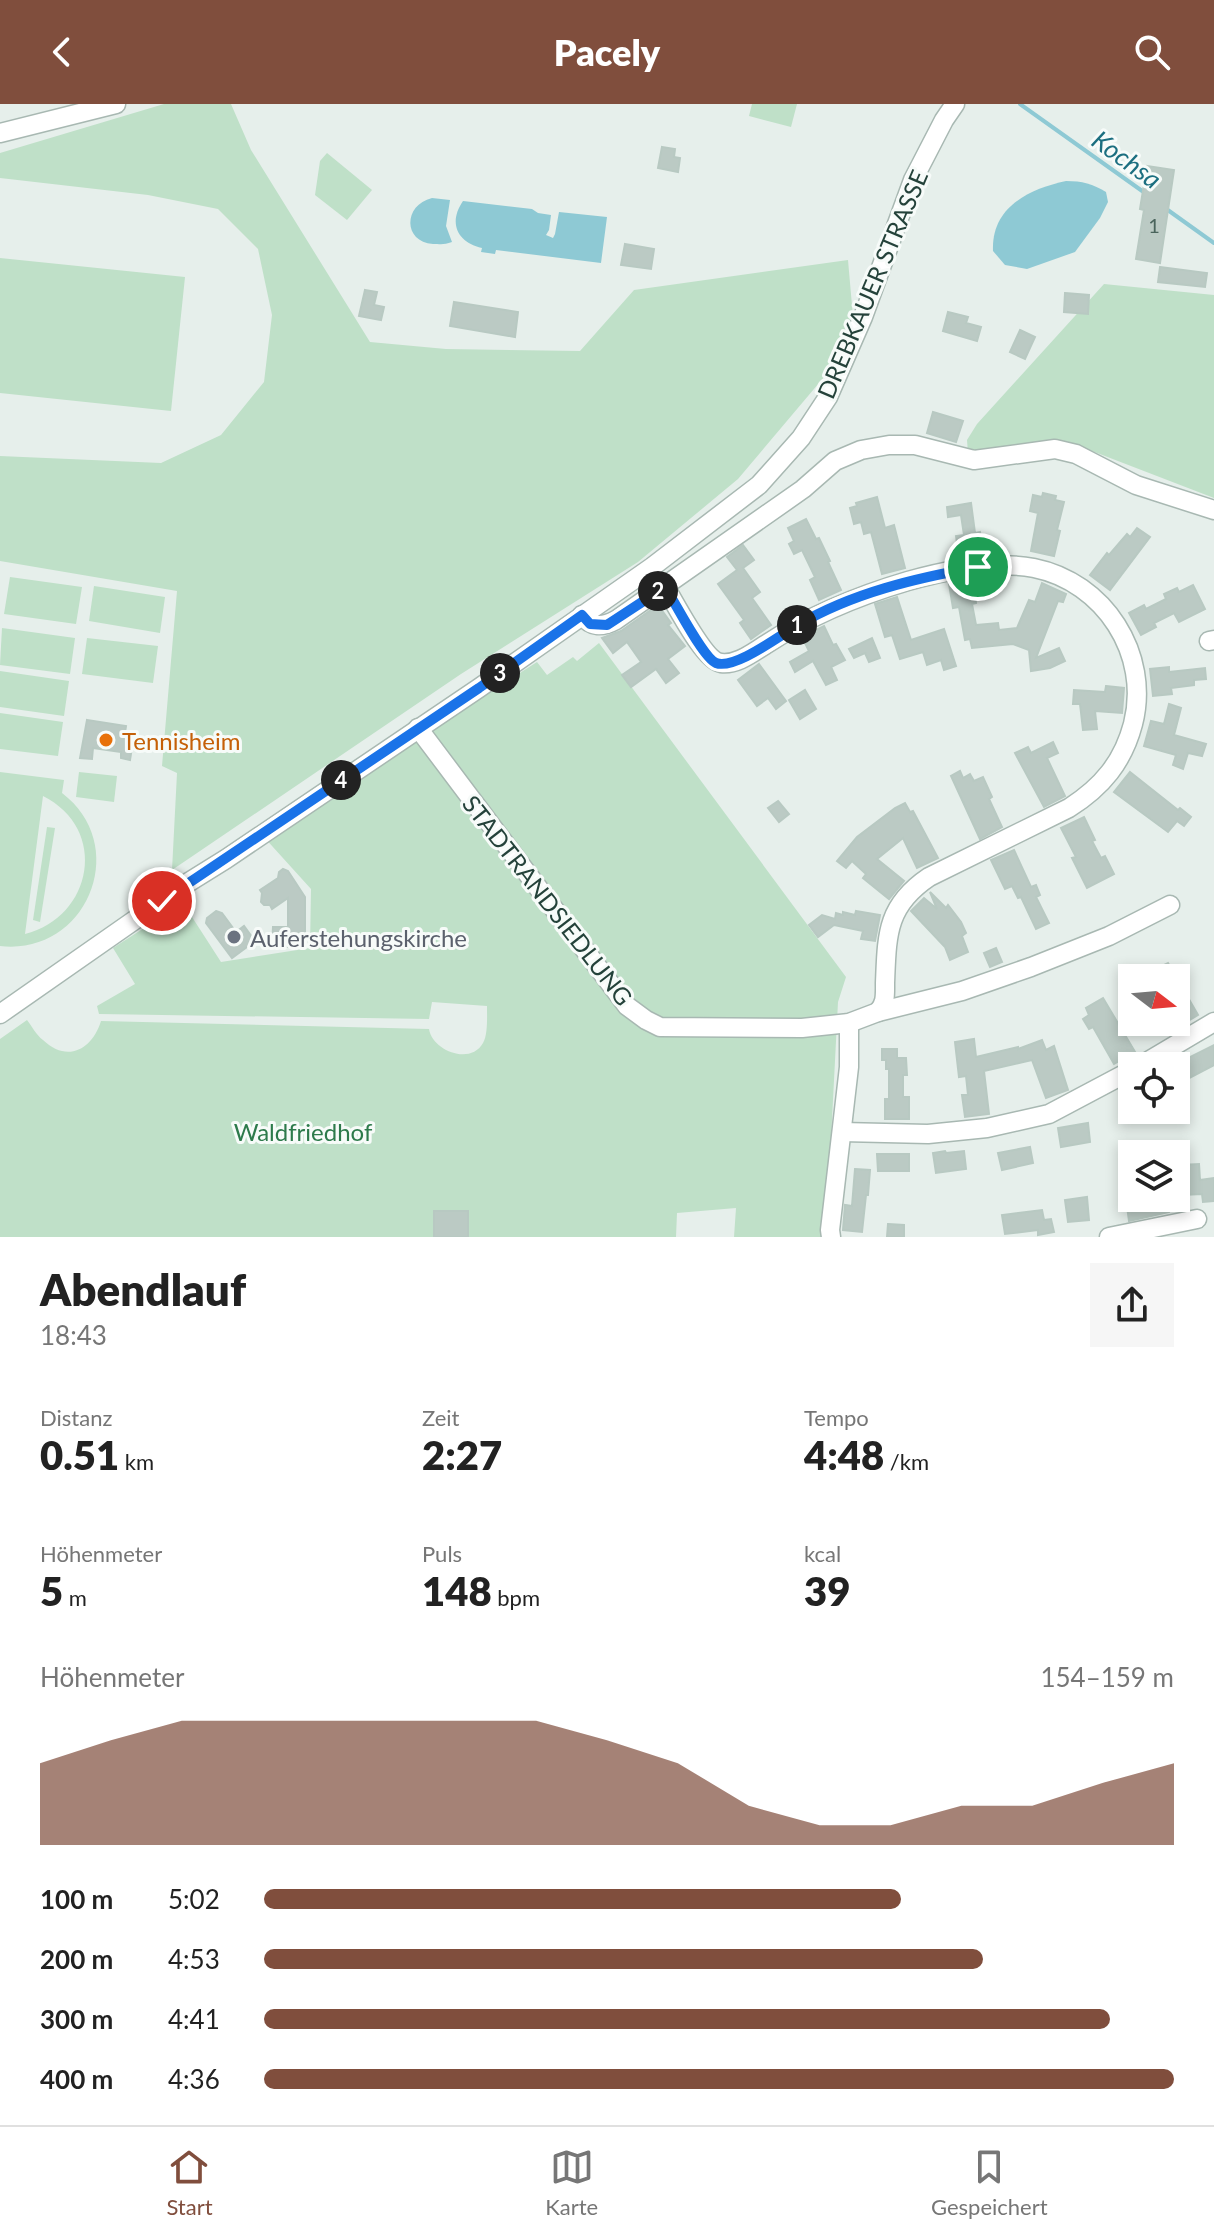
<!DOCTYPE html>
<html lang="de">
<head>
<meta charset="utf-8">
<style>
	body { margin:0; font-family:Lato,sans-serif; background:#f6f6f6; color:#222; height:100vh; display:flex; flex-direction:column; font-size:30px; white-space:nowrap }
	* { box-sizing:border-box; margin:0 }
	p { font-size:26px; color:#767676 }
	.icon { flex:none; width:44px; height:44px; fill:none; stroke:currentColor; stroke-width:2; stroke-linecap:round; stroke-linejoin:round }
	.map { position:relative; height:1133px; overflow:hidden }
	.details { display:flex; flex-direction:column; background:#fff; flex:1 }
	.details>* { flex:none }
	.needle { width:52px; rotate:106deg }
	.tools { position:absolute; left:1118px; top:860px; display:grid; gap:16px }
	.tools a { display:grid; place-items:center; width:72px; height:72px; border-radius:0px; background:#fff; box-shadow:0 4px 12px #0003; font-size:40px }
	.pin { position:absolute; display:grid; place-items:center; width:68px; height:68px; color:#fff; margin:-34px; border:4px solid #fff; border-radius:50%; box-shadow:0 2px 8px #0007 }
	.km { position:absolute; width:40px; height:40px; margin:-20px; border-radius:50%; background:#222; color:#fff; font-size:22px; line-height:40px; text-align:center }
	.round { display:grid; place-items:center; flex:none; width:84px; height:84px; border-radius:0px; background:#f6f6f6 }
	.head { display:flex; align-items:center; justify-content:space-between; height:136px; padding:0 40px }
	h1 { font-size:44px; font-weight:800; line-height:60px }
	.stats { display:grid; grid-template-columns:repeat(3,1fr); gap:12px; height:136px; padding:8px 40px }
	.stats div { display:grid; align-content:center }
	.stats b { font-size:40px; font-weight:800 }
	.stats small { font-size:22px; font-weight:400 }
	.stats p { font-size:22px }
	.chart { height:224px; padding:16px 40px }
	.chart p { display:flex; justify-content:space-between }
	.chart svg { width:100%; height:144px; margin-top:8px; fill:#804e3d; opacity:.7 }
	ul { padding:0 40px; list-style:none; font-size:26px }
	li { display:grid; grid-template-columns:128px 96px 1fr; align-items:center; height:60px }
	li i { height:20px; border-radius:10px; background:#804e3d }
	header { display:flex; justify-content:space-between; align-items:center; height:104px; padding:0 40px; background:#804e3d; color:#fff; font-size:36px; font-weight:800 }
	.dock { display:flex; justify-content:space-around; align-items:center; height:112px; border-top:2px solid #e0e0e0; background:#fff; font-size:22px; color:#767676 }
	.dock a { display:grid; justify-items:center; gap:4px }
	.dock .selected { color:#804e3d }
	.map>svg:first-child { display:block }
	.green { fill:#bfe0c8; fill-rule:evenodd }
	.water { fill:#8ec9d4 }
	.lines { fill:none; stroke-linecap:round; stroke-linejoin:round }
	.stream { stroke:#8ec9d4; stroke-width:4 }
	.building { fill:#bbcac4; stroke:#b8c9c2; stroke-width:2 }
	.minor-casing { stroke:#a8b8b2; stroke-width:21 }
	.minor { stroke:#fff; stroke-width:18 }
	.route-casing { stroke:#fff; stroke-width:16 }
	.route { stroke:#1a73e8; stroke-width:10 }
	.food-dot { fill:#e8710a; stroke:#f7fbf9; stroke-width:3 }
	.worship-dot { fill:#6b7280; stroke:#f7fbf9; stroke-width:3 }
	.labels { text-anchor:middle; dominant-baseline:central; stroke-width:6; stroke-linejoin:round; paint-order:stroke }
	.number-label { font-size:20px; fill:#4a645c }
	.street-label { font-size:24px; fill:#24423a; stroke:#f7fbf9 }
	.food-label { font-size:24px; fill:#c56008; stroke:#f7fbf9; text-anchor:start }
	.worship-label { font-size:24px; fill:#5b616d; stroke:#f7fbf9; text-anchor:start }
	.park-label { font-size:24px; fill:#2d7a4b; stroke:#f7fbf9 }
	.water-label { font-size:26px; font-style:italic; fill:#1c6f80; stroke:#f7fbf9 }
</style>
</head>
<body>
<header><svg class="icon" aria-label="back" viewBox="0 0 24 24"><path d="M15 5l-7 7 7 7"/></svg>Pacely<svg class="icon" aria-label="search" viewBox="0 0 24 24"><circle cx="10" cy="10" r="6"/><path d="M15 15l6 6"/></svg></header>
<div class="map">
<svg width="1214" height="1133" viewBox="0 0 1214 1133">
	<rect width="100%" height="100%" fill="#e6efeb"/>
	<g class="green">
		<polygon points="164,0 231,0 251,46 370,238 446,245 580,247 634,186 848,156 853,213 830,266 738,375 638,458 461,570 172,766 177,669 162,662 177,487 0,457 0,352 161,359 221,331 264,278 272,211 258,145 218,105 148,91 0,74 0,49"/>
		<polygon points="752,0 797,0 791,23 749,12"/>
		<polygon points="327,49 372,86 347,116 315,91 320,57"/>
		<polygon points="0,154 185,173 171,307 0,289"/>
		<polygon points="1104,180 1214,191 1214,394 1066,337 968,349 967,336 977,320"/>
		<polygon points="10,473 82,483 76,520 4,510"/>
		<polygon points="94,482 165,493 160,529 89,517"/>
		<polygon points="2,524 75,534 70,570 0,561"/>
		<polygon points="87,534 158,542 153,579 82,570"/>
		<path d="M599,539L846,873L838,898L826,1133H734L736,1104L677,1109L676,1133H0V935L27,916C32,922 36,931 43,936C67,959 92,946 101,917L429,925C432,946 470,962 483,939C488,931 487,911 487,902L432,898L429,915L99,910L97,902L135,880L113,844L183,799L221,858L310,844L311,785L263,732L537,558L547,571L573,553L577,557Z"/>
		<polygon points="0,567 69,577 64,612 0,603"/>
		<polygon points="0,609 63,618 58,652 0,645"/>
		<path d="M0,668L64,676L62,689C132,742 87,852 0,842ZM43,692C109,725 93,813 25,830Z"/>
		<polygon points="79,668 117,672 114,698 76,693"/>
		<polygon points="47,723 55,724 40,818 33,816"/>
	</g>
	<g class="water">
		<path d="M1066,77C1082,77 1093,80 1106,88L1108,98L1100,114L1075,148L1027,165L1005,161L993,147C991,103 1029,85 1066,77Z"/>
		<path d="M432,94L450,96L446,122L452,138C444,141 441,140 433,140C403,138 403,101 432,94Z"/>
		<path d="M463,97L532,105L538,109L551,111L549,126L546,131L553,134L555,130L559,108L607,113L601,159L496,146L495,150L481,148L482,144C457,138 448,119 463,97Z"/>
	</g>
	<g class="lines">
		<g class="stream">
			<polyline points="1020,0 1145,89"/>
			<polyline points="1165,104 1214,139"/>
		</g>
	</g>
	<g class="building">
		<polygon points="662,43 675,45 674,53 680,54 678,68 658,64"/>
		<polygon points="1147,62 1174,66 1160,159 1136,155 1144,106 1140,105"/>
		<polygon points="625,140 654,145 651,165 621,161"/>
		<polygon points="1160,163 1207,169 1205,183 1158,178"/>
		<polygon points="365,186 377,188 374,201 384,203 381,216 359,212"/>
		<polygon points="1065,189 1089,191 1088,210 1064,208"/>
		<polygon points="454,198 518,208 515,233 450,222"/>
		<polygon points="948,208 968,213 966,219 981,223 977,237 943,227"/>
		<polygon points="1020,226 1035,233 1025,255 1010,248"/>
		<polygon points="933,308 963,317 956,338 927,329"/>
		<polygon points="1043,389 1056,392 1055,396 1064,398 1057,426 1060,427 1054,452 1031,447 1038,409 1030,407 1033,391 1042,393"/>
		<polygon points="877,393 885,424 894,421 905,464 882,470 871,428 864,430 861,418 854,420 850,404 857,402 856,399"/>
		<polygon points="971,399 975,429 980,428 983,449 959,452 956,432 964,431 961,411 948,413 947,403"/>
		<polygon points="806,415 816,435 819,434 830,457 828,458 841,486 819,496 810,476 815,473 802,446 794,450 789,440 794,437 788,424"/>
		<polygon points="1137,424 1150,433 1110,486 1090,471 1107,449 1109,451 1127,430 1130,433"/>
		<polygon points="743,441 754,456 743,464 760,488 752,494 771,521 751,535 740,519 744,516 718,480 737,466 727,453"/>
		<polygon points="972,475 976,499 972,500 976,521 998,519 999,526 1017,524 1029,496 1035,498 1042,479 1066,490 1063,498 1058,497 1036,554 1059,544 1065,557 1050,564 1031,567 1029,546 1013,540 972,544 970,535 965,536 959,503 953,504 949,480"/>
		<polygon points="1193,481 1205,505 1179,518 1174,509 1154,519 1156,523 1141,531 1129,509 1144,501 1146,505 1166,495 1164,490 1177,484 1179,488"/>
		<polygon points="897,493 911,536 944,525 956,562 944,566 941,556 927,561 923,548 900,555 892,531 885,533 875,500"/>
		<polygon points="658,501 671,519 668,521 685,542 668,555 679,569 666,579 656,565 631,583 622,571 641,558 627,538 613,549 602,534 621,527"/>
		<polygon points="824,522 833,541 836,540 845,556 831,563 837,576 826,581 813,557 795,568 790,558 809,547 802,533"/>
		<polygon points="872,534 880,554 869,558 865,549 854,554 849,545"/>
		<polygon points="759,560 786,597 776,605 768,594 757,602 738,576"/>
		<polygon points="1169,563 1169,568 1205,564 1206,575 1194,576 1194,581 1171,584 1172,590 1153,592 1150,565"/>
		<polygon points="1106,582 1124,584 1122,609 1095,607 1097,625 1083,626 1080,600 1073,600 1074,586 1105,588"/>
		<polygon points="805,586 816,605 800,615 789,596"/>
		<polygon points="1169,600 1181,604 1174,631 1206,640 1202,652 1188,649 1183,665 1173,661 1176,651 1144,642 1151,617 1164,620"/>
		<polygon points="87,616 126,622 124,635 133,637 130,656 121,654 121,648 93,644 92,655 80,654"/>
		<polygon points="1053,638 1058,649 1047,654 1065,692 1044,703 1015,649 1028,643 1031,649"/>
		<polygon points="960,667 963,674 970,670 974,677 983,673 992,693 989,695 1002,723 980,735 951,672"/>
		<polygon points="1130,668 1178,706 1180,704 1191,713 1184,722 1177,717 1168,728 1114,688"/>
		<polygon points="778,697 789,710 779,718 768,704"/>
		<polygon points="905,699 910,708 913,707 938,754 917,764 903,734 877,755 904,777 889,795 863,774 866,770 852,757 846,764 837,757 857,733 895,704"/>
		<polygon points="1084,713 1095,736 1092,737 1101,754 1105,752 1114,770 1087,784 1072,754 1076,753 1061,724"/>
		<polygon points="1014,746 1031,783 1036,781 1040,791 1036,793 1049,819 1036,825 1021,793 1018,794 1012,782 1005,785 991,756"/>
		<polygon points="283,765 288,767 305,793 305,843 272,843 273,823 288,823 288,794 272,805 270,801 264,801 261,798 262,789 260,786 278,774 279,768"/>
		<polygon points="930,788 946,804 948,801 961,818 966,829 962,832 968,848 950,856 945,843 911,807 924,794 937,805"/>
		<polygon points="216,807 222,809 236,828 244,822 255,837 232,854 206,819 207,814"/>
		<polygon points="856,807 880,811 875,837 861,835 863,827 834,821 818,833 809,821 822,811 835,815 836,809 843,811 843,808 855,811"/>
		<polygon points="996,844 1002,858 990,863 984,849"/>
		<polygon points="1168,859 1198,911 1176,924 1176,874 1163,874 1158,864"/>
		<polygon points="1103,894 1135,948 1114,960 1093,923 1089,925 1083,915 1089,911 1086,904"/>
		<polygon points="974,935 976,953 1018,943 1018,945 1042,936 1046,946 1054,942 1068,986 1046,994 1032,956 984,967 989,1010 965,1013 962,991 968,991 966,972 959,973 955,938"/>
		<polygon points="1214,941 1214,961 1180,979 1176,971 1176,960"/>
		<polygon points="882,945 897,945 897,954 906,954 907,971 903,971 903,993 909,993 909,1015 885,1015 885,995 889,995 889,965 886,965 886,956 882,956"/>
		<polygon points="1088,1019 1090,1038 1061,1043 1058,1024"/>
		<polygon points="1030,1043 1033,1059 1002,1066 998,1049"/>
		<polygon points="945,1047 946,1049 964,1047 966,1065 936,1069 933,1049"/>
		<polygon points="877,1050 909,1050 909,1067 878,1067"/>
		<polygon points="1199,1060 1200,1076 1214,1074 1214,1097 1203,1098 1202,1090 1183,1091 1181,1061"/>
		<polygon points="855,1065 870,1066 868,1091 866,1091 862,1128 843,1126 845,1101 852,1102"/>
		<polygon points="1087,1093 1089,1116 1068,1118 1065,1096"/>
		<polygon points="1167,1094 1169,1108 1129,1117 1126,1095"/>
		<polygon points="1042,1106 1044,1116 1051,1115 1054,1128 1038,1131 1038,1126 1005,1130 1002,1111"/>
		<rect x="434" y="1107" width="34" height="26"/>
		<polygon points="888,1120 904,1121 904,1133 887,1133"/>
	</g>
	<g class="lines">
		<g class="minor-casing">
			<g id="minor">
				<polyline points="0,29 116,0"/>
				<path d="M665,483C676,500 704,557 721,559C737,561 752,549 765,541C809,512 857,492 908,477C947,466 994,456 1034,464C1104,478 1151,550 1133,620C1123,658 1102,683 1069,704L929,773C886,802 887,831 885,879C885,891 886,899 878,908"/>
				<path d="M582,511C591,524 603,523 616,516L803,385L835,357L861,346L889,341H915L974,356L1055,345L1076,350L1136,381L1214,406"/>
				<polyline points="1209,537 1214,536"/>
				<polyline points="418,624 627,902 646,916 660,923 802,924 849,919 878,908 962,887 1031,863 1109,832 1170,801"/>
				<polyline points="0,910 189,778 226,755 479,584 652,463 759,381 801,334 828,293 863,213 913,76 944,16 955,0"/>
				<polyline points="1140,962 1214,918"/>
				<polyline points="842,1028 928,1030 987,1024 1049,1010 1132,966"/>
				<polyline points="831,1133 830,1126 849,963 849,919"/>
				<polyline points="1109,1133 1197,1115"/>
			</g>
		</g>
		<use href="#minor" class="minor"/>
	</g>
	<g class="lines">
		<g class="route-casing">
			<path id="route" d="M162,797L479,584L582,511L590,520L607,521L665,483C675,498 703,554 716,559C735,566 780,531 798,521C852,489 916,474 978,463"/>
		</g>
		<use href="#route" class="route"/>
	</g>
	<circle class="food-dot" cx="106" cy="636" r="8"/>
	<circle class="worship-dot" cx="234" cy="833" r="8"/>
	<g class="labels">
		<g class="number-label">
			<text x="1154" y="121">1</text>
		</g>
		<g class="street-label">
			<text transform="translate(872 180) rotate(-67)">DREBKAUER STRASSE</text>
			<text transform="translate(548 796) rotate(52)">STADTRANDSIEDLUNG</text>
		</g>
		<g class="food-label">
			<text x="122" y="636">Tennisheim</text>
		</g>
		<g class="worship-label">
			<text x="250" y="833">Auferstehungskirche</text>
		</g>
		<g class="park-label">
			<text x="303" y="1027">Waldfriedhof</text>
		</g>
		<g class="water-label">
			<text transform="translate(1127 55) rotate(36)">Kochsa</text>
		</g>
	</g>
</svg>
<div class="tools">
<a><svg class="needle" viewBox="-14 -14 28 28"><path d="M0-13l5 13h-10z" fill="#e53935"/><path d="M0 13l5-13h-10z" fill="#767676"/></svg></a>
<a><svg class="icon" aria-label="locate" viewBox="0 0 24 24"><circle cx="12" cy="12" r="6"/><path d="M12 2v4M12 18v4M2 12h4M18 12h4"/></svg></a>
<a><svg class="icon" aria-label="layers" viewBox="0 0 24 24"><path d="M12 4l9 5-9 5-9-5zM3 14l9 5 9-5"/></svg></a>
</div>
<div class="pin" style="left:978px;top:463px;background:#1e9e55"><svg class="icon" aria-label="arrive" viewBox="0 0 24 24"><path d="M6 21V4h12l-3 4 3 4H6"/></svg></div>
<div class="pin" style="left:162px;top:797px;background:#d93025"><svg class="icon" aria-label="check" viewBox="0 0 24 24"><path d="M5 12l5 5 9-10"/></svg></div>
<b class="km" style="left:797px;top:521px">1</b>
<b class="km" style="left:658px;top:487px">2</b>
<b class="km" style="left:500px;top:569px">3</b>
<b class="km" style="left:341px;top:676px">4</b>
</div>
<section class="details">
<div class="head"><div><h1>Abendlauf</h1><p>18:43</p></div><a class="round"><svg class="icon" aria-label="share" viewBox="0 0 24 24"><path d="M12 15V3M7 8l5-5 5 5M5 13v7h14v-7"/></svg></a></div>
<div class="stats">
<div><p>Distanz</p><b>0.51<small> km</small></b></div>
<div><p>Zeit</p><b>2:27</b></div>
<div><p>Tempo</p><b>4:48<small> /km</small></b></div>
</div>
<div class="stats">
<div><p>Höhenmeter</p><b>5<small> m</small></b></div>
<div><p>Puls</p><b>148<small> bpm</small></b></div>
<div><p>kcal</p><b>39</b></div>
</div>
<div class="chart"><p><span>Höhenmeter</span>154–159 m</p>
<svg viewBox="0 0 160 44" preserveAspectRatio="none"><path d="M0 44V19L10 12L20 6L30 6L40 6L50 6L60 6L70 6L80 12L90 19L100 32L110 38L120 38L130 32L140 32L150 25L160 19V44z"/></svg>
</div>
<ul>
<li><b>100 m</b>5:02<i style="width:70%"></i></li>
<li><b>200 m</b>4:53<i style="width:79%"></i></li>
<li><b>300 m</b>4:41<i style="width:93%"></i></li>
<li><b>400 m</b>4:36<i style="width:100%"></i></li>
</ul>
</section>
<nav class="dock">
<a class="selected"><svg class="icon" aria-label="home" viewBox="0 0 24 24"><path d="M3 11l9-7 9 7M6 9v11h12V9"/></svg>Start</a>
<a><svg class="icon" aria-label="map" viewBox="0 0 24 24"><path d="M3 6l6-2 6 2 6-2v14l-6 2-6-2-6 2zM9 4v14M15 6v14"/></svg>Karte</a>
<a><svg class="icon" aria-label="saved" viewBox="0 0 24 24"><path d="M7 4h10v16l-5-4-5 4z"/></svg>Gespeichert</a>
</nav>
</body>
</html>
